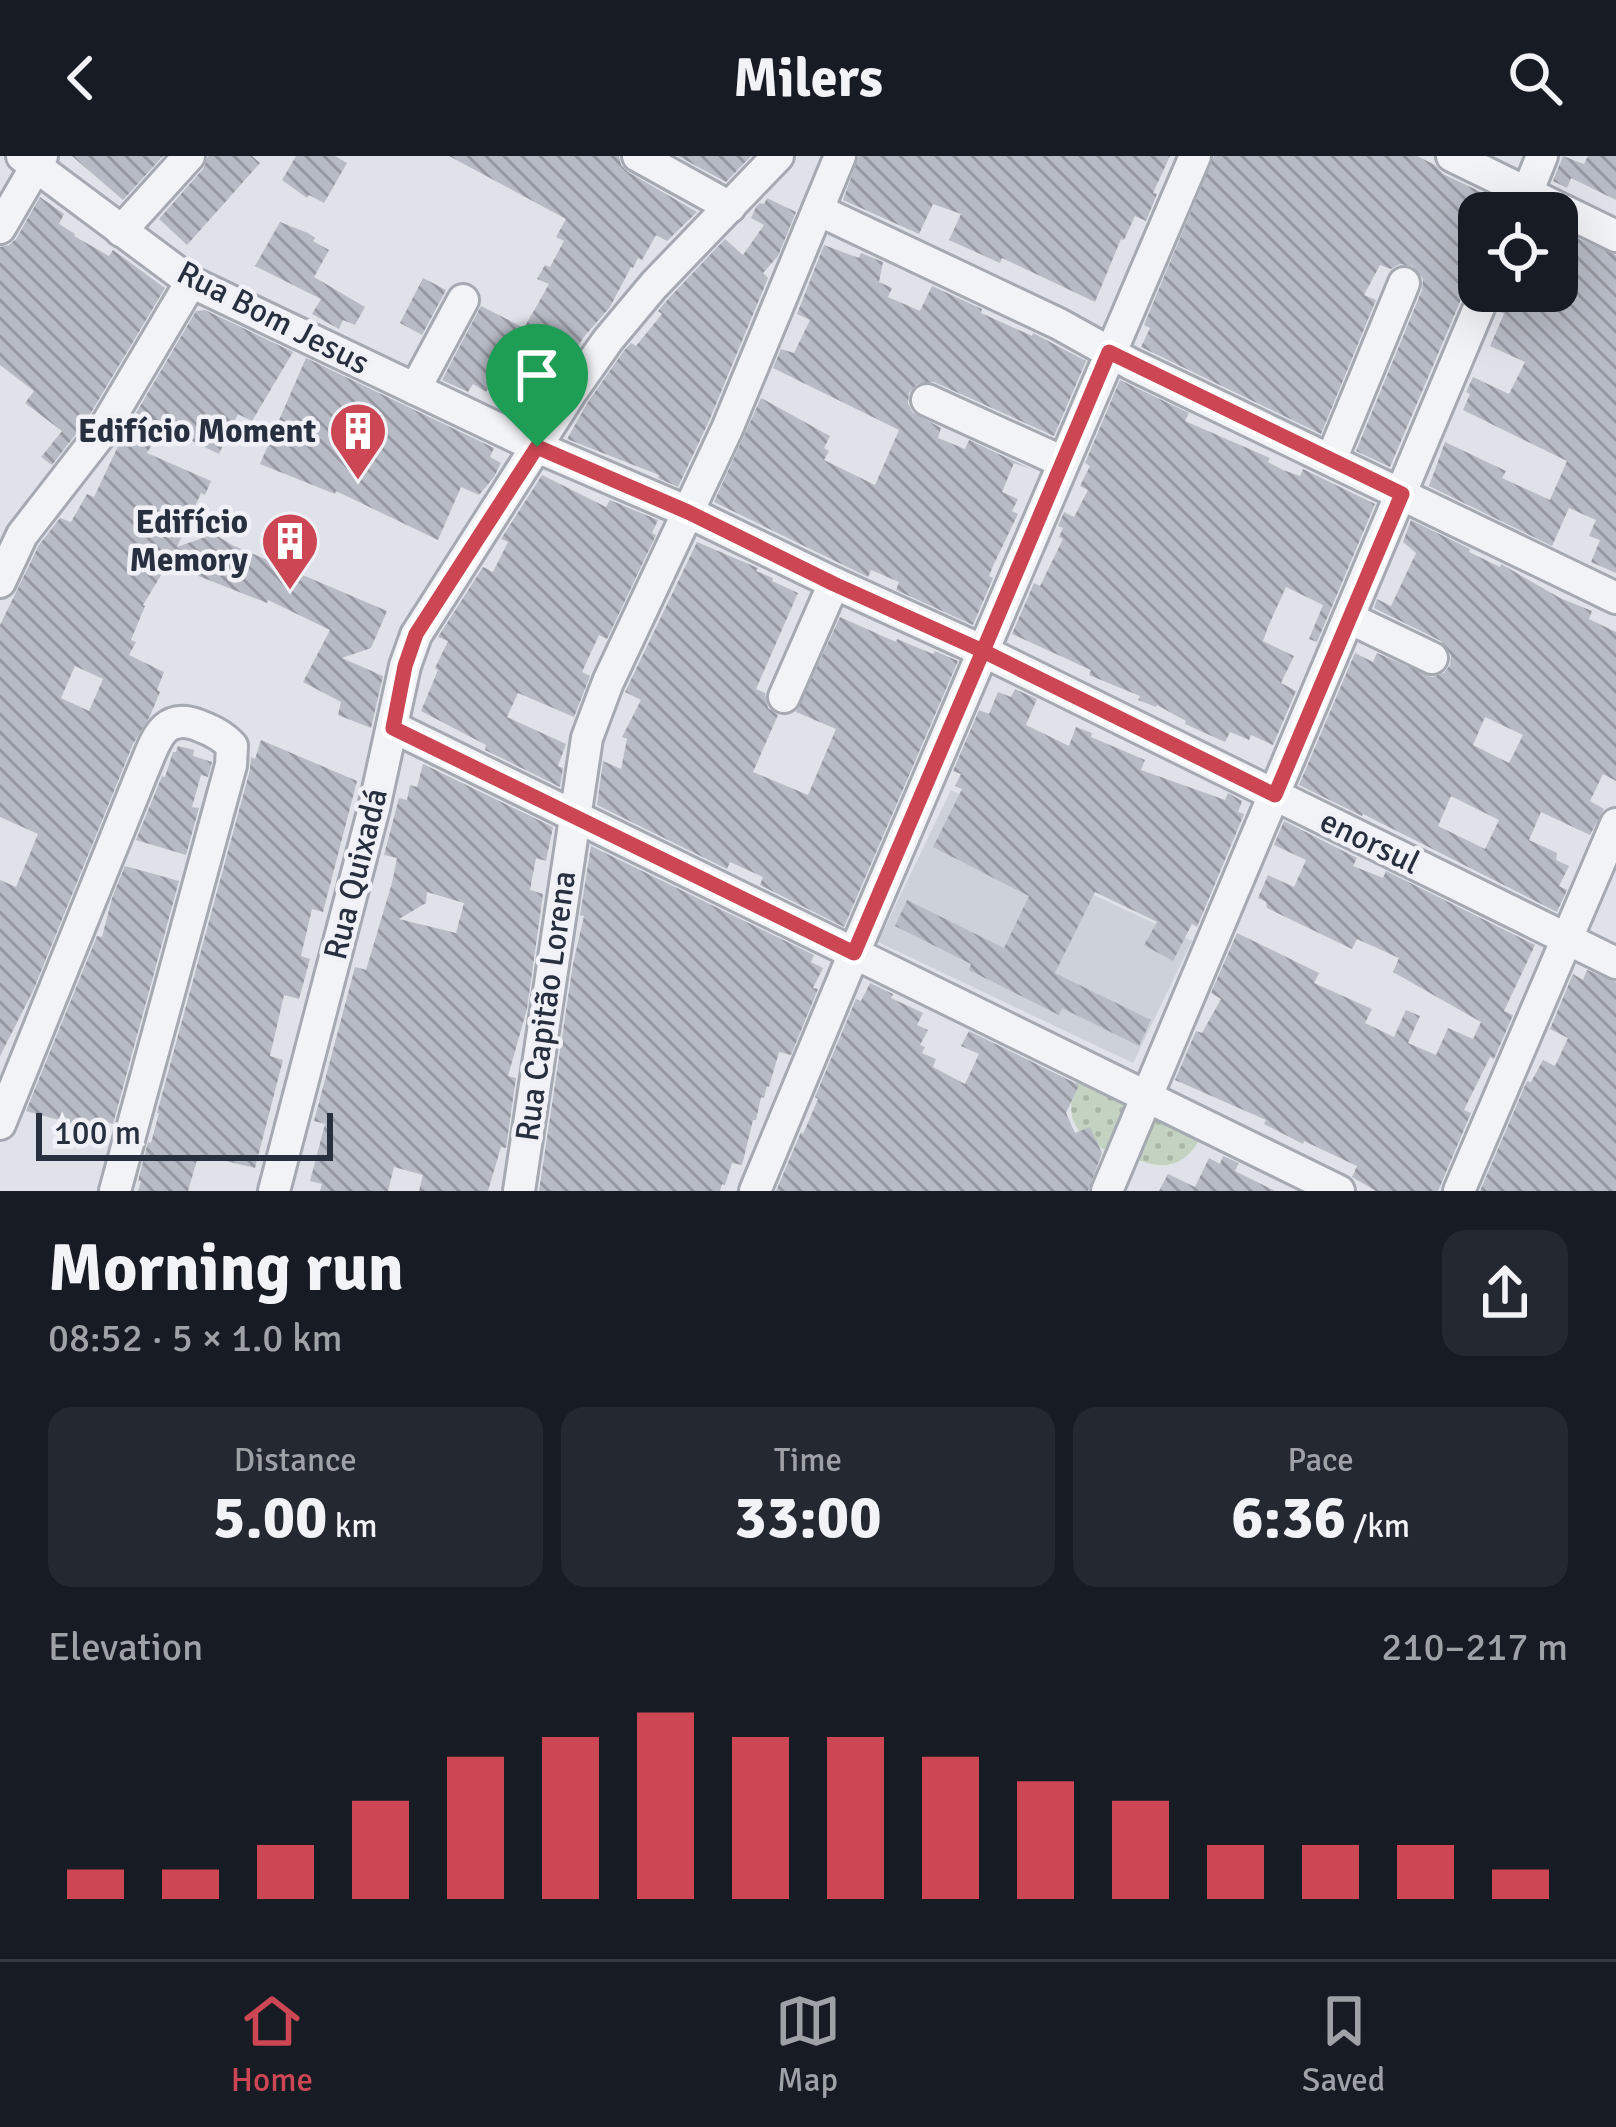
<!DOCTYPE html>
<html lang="en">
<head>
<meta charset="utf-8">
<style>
	body { margin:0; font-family:Signika,sans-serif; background:#242831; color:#f1f3f6; height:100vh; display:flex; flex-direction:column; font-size:45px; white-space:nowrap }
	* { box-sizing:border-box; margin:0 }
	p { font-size:39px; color:#9ea1a6 }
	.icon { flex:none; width:66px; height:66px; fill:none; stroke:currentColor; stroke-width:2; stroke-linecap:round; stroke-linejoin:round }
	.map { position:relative; height:1035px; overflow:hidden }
	.side { display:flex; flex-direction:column; background:#171b24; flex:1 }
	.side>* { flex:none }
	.fabs { position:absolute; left:1458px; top:36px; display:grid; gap:24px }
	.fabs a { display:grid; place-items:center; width:120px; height:120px; border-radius:24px; background:#171b24; box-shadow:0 12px 48px #0002; font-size:60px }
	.scale { position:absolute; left:36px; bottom:30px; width:297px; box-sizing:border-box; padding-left:12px; border:6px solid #282f3f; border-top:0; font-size:33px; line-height:42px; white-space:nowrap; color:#282f3f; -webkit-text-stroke:9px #eff1f6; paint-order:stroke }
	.pin { position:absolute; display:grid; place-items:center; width:102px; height:102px; color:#fff; margin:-123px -51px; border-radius:50% 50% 50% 0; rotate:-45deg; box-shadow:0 0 12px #0007 }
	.pin .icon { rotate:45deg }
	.round { display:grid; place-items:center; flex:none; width:126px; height:126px; border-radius:24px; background:#242831 }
	.summary { display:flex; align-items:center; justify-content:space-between; height:204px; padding:0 48px }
	h1 { font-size:66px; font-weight:800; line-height:90px }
	.stats { display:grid; grid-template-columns:repeat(3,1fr); gap:18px; height:204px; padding:12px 48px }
	.stats div { display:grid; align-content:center; border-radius:24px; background:#242831; text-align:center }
	.stats b { font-size:60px; font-weight:800 }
	.stats small { font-size:33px; font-weight:400 }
	.stats p { font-size:33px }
	.chart { height:336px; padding:24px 48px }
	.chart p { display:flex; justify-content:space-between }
	.chart svg { width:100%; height:216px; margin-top:12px; stroke:#cc4653; stroke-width:6 }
	header { display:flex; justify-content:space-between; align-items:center; height:156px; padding:0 48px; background:#171b24; font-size:54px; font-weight:800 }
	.menu { display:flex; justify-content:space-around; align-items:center; height:168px; border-top:3px solid #363941; background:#171b24; font-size:33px; color:#9ea1a6 }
	.menu a { display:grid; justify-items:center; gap:6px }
	.menu .selected { color:#cc4653 }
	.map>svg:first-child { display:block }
	.built { fill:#cdd1da }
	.green { fill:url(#green-dots) }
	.building { fill:url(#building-back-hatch); fill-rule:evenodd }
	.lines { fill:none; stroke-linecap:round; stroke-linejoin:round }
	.minor-casing { stroke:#a4a9b2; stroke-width:36 }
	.minor { stroke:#f2f3f7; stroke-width:30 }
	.route-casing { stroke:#fff; stroke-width:24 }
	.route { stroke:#cc4653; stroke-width:15 }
	.labels { text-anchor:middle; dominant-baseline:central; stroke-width:9; stroke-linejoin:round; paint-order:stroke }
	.street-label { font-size:33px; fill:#282f3f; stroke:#eff1f6 }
	.poi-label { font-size:33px; font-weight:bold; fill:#282f3f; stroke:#eff1f6; text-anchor:end }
</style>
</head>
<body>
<header><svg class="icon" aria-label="back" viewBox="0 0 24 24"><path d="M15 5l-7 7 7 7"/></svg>Milers<svg class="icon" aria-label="search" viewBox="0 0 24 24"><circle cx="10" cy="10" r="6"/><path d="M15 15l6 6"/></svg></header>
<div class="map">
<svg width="1616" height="1035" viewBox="0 0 1616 1035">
	<defs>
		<pattern id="green-dots" width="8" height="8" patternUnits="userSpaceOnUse" patternTransform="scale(3)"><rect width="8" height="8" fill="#c4d2c1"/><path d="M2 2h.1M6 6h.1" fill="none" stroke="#a8b5a7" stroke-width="1.8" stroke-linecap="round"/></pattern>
		<pattern id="building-back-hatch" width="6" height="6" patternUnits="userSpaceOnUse" patternTransform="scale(3)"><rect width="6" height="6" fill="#b7bbc5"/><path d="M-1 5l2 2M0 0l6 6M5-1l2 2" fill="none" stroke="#9598a1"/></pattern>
	</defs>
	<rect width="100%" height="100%" fill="#dfe2e8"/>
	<polygon class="built" points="951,634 1059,686 1045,716 1192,785 1133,907 878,786"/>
	<g class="green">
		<path d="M1081,914L1137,940L1112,997C1069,978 1062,957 1081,914Z"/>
		<path d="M1153,948L1205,972C1189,1010 1167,1017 1131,1001Z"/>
	</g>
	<g class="building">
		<polygon points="72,0 163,0 123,44"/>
		<polygon points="208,0 252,0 260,7 187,89 159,63 203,13"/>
		<polygon points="296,0 335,0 347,7 324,47 309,39 307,42 282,24"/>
		<polygon points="449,0 619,0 621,9 628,16 697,56 667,85 656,79 642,104 638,102 633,112 631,111 610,151 583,182 574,198 567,195 556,215 550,212 547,218 519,203 515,209 505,203 486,236 473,228 468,236 442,224 481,150 524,172 549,128 537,123 545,109 550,111 564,85 556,81 566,63"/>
		<polygon points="678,0 751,0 726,26"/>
		<polygon points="859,0 1170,0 1153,37 1157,38 1146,65 1135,60 1124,84 1121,83 1095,146 1002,102 1000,107 949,84 961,58 933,48 919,78 843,44"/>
		<polygon points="1214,0 1417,0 1435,9 1443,18 1502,46 1500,57 1487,51 1484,57 1479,57 1479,109 1468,127 1390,311 1356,295 1422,134 1423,123 1412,110 1400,108 1391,113 1380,109 1364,139 1376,144 1321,278 1141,191 1150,172 1144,169"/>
		<polygon points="1563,0 1584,8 1588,0 1616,0 1616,44 1571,22 1567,32 1553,25"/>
		<polygon points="40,41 64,58 59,68 75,78 74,80 109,100 113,94 165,132 86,265 52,309 41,301 62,275 25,247 34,235 0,209 0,91 9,89 16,83"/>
		<polygon points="767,42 796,56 778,100 763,117 768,122 709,265 678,331 658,322 659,319 567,283 588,246 623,196 631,187 636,190 662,158 658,155 669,142 725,83 743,99 764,69 751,62 756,51 760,47 764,48"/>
		<polygon points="280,66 308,77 315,82 313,85 329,94 314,121 365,151 355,169 343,164 339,173 312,158 321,143 255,110"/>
		<polygon points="1557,73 1616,99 1616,417 1591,406 1600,384 1589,380 1596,364 1569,352 1552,390 1429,330 1445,286 1506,315 1502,322 1550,344 1567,305 1463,254 1470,238 1466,236 1473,221 1509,238 1525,206 1490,190 1504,158 1499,155 1505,135 1557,135"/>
		<polygon points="824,89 859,102 861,97 883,106 879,126 892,132 888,141 920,155 932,130 982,153 981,157 1032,180 1033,177 1086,205 1054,280 934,226 917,228 909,237 908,247 912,256 941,272 938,282 965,293 969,284 1031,313 1014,307 1002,336 1018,343 1012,355 1018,358 993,410 989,420 993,422 973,469 896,434 899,426 871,414 868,421 714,346 761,242 830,280 824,292 829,295 824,304 875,329 899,274 773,212 781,193 794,197 810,164 797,158"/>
		<polygon points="423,122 446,134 422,179 400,167"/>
		<path d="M205,154L293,196L252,265L238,258L219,298L163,271L147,297L211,325L205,339L201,337L177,391L214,378L232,389L387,455L371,492L342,502L383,520L371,572L338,559L341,546L303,526L330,474L268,444L267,447L196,419L177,393L143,449L145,450L131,484L136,486L129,499L164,516L157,534L160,536L150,560L133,588L33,835L0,900V724L16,731L38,678L0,661V469L39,389L60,362L71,366L87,338L94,341L121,284L136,290L148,263L136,257L196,155ZM75,510L103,523L89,555L61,542Z"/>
		<polygon points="306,202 494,292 490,301 501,307 494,321 479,339 461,331 438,384 336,335 335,338 260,308"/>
		<polygon points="1120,224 1189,257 1185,265 1270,302 1268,306 1283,314 1300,320 1303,313 1375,348 1317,486 1309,483 1323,449 1286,431 1268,471 1263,485 1294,500 1281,527 1296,535 1273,589 1251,579 1249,584 1230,576 1225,586 1185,568 1186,565 1157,549 1156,551 1138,544 1140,540 1089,519 1091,514 1012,478 1034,427 1040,430 1063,383 1059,381 1063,372 1058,370 1064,356 1074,361 1088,334 1080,330 1090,310 1085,307"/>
		<polygon points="542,319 606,351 610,344 658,364 652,377 656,379 607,483 599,479 582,516 590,520 574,561 518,537 507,561 566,588 558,610 563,612 560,631 485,594 486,589 421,555 438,514 435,512 448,485 438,481 483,411 493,416 508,386 501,383"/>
		<path d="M1411,364L1470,393L1469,396L1500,411L1501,408L1560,442L1592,455L1589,463L1616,476V625L1603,618L1590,645L1604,653L1590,679L1541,656L1529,684L1557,697L1556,704L1569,710L1559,730L1567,734L1557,756L1363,658L1362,660L1299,629L1355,497L1373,506L1377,497L1432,521L1444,517L1450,509L1451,499L1441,485L1374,452L1377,443L1391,450L1416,397L1403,386ZM1485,561L1523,579L1509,607L1473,589ZM1451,640L1499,664L1485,693L1438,670Z"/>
		<polygon points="697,386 758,412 756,415 773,422 772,425 798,437 756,533 765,537 768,552 778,559 753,616 808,639 836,573 796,556 840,461 896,486 897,483 933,498 935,495 958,505 844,771 760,729 763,721 730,706 727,713 597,649 603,605 621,613 627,583 622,581 641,544 625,536 626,534"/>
		<polygon points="1015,533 1037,543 1026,569 1069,590 1076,571 1092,577 1091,581 1145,604 1141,614 1225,644 1228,637 1242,645 1238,656 1244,658 1197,771 1192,768 1173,805 1144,789 1157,766 1095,736 1055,817 1151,864 1139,890 1062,852 1059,859 969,814 971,808 895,770 907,744 1004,792 1029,740 933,691 962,633 955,630 961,618 953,615 979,554 989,558 998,536 1011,541"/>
		<polygon points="261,584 357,625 323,756 312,753 301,800 310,803 299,843 284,839 270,900 283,904 255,1012 209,1001 197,1004 188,1035 138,1035 141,1025 138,1025 148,986 151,987 159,957 157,957 250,614 251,601 255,603"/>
		<polygon points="178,590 194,594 193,600 212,606 208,621 201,619 192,651 199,652 186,699 136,684 162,620 165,621 173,596 176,596"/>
		<path d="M423,608L553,671L546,705L536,702L530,734L543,738L527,853L508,920L516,922L506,992L501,991L488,1035H419L423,1019L394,1011L388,1035H320L322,1028L310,1025L325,968L314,965L355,811L366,814L392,727L397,702L384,699L399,642L407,644L410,629L417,631ZM427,736L464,747L456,777L399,763L426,747Z"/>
		<polygon points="1284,665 1357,702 1353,710 1383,722 1386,715 1535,789 1504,855 1513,859 1494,903 1490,901 1464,954 1471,957 1438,1035 1376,1035 1352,1021 1357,1010 1304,985 1303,988 1264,968 1266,964 1175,924 1196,875 1202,877 1221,843 1211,837 1237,777 1319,817 1314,827 1372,853 1365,867 1394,881 1406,854 1420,860 1408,887 1436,899 1448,872 1473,883 1481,866 1393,816 1399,802 1357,783 1352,793 1267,752 1266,746 1258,742 1268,719 1294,731 1306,704 1274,689"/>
		<polygon points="591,690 814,799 811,806 823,812 813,832 818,833 791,899 779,896 769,931 767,930 764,942 761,941 756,964 753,964 742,1009 732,1007 725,1029 722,1028 720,1035 539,1035 573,808 584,760 580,759"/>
		<polygon points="125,710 179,725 113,968 99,964 95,976 69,969 70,967 26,955 97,780 102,781 112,742"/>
		<polygon points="1587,814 1616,826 1616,1035 1480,1035 1527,925 1531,926 1543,904 1555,910 1568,882 1550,873 1573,818 1583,824"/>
		<polygon points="870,827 893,838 891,842 923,857 917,869 928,874 920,889 925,891 922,897 936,903 933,911 965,928 979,898 961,890 969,875 1079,929 1066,957 1075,977 1090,971 1102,997 1088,1035 776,1035 801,976 803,978 818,943 815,941 856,843 861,845"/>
		<polygon points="1223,1000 1239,1007 1235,1015 1275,1035 1159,1035 1168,1018 1195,1031 1209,1002 1220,1008"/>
	</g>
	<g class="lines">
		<g class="minor-casing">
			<g id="minor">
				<polyline points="22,0 191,126 537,291 688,356 834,427 983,495 1616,807"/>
				<polyline points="638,0 730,51"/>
				<polyline points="1452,0 1616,80"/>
				<polyline points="818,54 1059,168 1131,208 1616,442"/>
				<polyline points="1519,57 1542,0"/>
				<polyline points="0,72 42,0"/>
				<polyline points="121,75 189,0"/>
				<polyline points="415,233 463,144"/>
				<polyline points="927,244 1063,306"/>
				<polyline points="1331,304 1404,127"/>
				<polyline points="0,426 22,379 102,276 191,126"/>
				<polyline points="1349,462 1432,502"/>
				<polyline points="784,541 834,427"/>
				<polyline points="393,571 1339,1035"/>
				<path d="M0,968L142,617C155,588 161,554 200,570C213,575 223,580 232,590L231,609L115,1035"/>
				<polyline points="274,1035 374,652 405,510 416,479 572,235 608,184 654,129 778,0"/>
				<polyline points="519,1035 587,582 608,526 727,273 840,0"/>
				<polyline points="755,1035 854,797 1195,0"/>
				<polyline points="1107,1035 1486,135"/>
				<polyline points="1459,1035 1616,668"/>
			</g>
		</g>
		<use href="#minor" class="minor"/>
	</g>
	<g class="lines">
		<g class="route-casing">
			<polyline id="route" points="537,291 416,478 405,510 393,572 854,797 983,495 1275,639 1402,338 1109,196 983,495 834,428 688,356 537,291"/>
		</g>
		<use href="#route" class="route"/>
	</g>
	<defs>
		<g id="building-pin" transform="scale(3)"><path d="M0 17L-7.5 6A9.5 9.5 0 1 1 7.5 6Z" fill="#cc4653" stroke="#eff1f6"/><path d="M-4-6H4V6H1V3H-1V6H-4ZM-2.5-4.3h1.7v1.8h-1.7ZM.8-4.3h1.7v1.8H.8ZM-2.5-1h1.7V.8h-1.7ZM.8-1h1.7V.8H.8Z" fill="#fff"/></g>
	</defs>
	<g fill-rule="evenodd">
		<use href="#building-pin" x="358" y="275"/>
		<use href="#building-pin" x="290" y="385"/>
	</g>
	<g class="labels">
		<g class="street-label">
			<text transform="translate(273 162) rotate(27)">Rua Bom Jesus</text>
			<text transform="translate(1370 686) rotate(26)">enorsul</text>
			<text transform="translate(356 718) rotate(-76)">Rua Quixadá</text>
			<text transform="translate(546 850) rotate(-82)">Rua Capitão Lorena</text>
		</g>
		<g class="poi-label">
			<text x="316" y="275">Edifício Moment</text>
			<text x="248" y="366">Edifício<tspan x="248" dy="38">Memory</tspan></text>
		</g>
	</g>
</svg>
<div class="fabs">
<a><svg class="icon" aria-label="locate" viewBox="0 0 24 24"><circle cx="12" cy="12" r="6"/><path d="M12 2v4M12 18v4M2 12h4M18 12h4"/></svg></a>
</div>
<div class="scale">100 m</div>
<div class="pin" style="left:537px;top:291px;background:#1e9e55"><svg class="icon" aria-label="arrive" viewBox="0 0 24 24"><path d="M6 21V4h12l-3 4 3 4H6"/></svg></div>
</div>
<section class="side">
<div class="summary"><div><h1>Morning run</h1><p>08:52 · 5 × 1.0 km</p></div><a class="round"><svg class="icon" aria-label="share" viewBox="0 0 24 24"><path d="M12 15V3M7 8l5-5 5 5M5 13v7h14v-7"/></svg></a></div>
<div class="stats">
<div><p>Distance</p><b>5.00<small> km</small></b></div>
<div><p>Time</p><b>33:00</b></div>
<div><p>Pace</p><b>6:36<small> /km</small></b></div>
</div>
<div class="chart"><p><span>Elevation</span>210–217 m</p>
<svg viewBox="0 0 160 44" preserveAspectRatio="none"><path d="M5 44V38M15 44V38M25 44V33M35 44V24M45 44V15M55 44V11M65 44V6M75 44V11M85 44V11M95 44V15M105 44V20M115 44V24M125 44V33M135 44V33M145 44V33M155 44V38"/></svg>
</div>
</section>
<nav class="menu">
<a class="selected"><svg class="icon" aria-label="home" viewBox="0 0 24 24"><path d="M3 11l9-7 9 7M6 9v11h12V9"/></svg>Home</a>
<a><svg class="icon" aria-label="map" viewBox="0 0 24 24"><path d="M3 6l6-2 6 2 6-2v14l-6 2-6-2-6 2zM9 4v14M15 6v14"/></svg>Map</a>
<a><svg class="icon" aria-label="saved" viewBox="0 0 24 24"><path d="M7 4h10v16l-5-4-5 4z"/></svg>Saved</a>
</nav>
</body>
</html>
